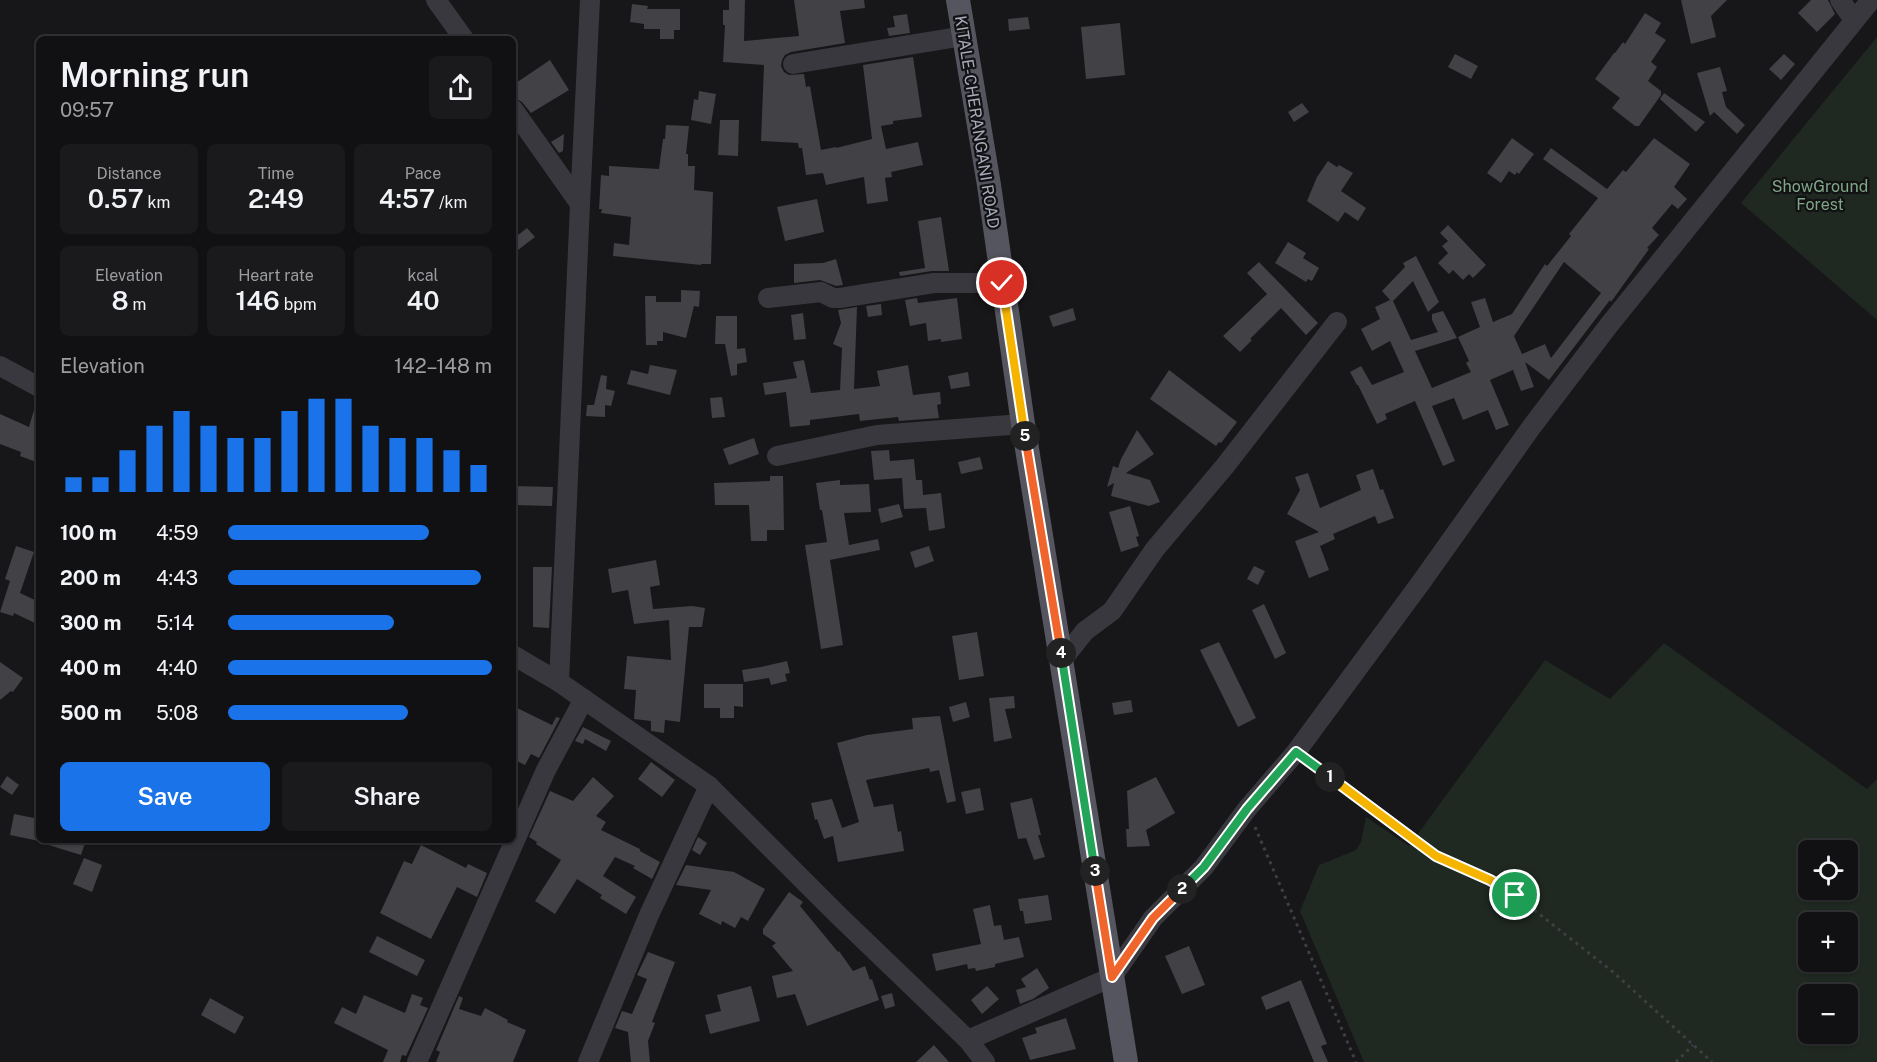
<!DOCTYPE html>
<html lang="en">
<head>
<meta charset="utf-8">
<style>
	body { margin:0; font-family:"Public Sans",sans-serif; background:#1a1a1c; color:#f1f3f6; height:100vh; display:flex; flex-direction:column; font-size:22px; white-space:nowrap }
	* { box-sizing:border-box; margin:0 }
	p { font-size:20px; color:#9c9da0 }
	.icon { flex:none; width:33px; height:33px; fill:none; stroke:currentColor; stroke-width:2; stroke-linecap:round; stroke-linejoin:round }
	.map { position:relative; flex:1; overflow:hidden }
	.sheet { position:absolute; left:36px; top:36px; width:480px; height:807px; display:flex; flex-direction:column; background:#111113; border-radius:9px; box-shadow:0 2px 4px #0004,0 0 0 2px #303133 }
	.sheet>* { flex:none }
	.controls { position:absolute; left:1798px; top:840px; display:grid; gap:12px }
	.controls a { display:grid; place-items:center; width:60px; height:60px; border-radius:9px; background:#111113; box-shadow:0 2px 4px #0004,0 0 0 2px #303133; font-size:30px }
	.pin { position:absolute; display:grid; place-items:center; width:51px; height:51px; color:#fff; margin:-26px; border:3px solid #fff; border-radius:50%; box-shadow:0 2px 6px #0007 }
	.km { position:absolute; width:30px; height:30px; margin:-15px; border-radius:50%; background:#222; color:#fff; font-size:16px; line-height:30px; text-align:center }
	.round { display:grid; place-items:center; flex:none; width:63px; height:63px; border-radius:9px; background:#1a1a1c }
	.head { display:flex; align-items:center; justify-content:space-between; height:102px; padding:0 24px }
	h1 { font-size:33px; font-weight:600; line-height:45px }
	.stats { display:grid; grid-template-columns:repeat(3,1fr); gap:9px; height:102px; padding:6px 24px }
	.stats div { display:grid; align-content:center; border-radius:9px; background:#1a1a1c; text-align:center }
	.stats b { font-size:26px; font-weight:600 }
	.stats small { font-size:16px; font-weight:400 }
	.stats p { font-size:16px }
	.chart { height:168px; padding:12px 24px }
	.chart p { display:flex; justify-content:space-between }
	.chart svg { width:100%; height:108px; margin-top:6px; stroke:#1a73e8; stroke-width:6 }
	.cta { display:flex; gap:12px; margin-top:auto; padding:12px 24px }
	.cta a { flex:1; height:69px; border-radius:9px; background:#1a73e8; color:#fff; font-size:24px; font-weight:600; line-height:69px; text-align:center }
	.cta a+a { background:#1a1a1c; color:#f1f3f6 }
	ul { padding:0 24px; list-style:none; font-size:20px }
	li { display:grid; grid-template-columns:96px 72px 1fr; align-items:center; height:45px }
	li i { height:15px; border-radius:8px; background:#1a73e8 }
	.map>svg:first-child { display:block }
	.green { fill:#1f2821; fill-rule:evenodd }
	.building { fill:#414146; fill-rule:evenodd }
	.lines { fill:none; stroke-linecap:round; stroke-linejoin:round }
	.path { stroke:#3e3f45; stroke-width:3; stroke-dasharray:3 4.5; stroke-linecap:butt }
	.minor { stroke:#38383e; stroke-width:20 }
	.major { stroke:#54555e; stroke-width:24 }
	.split-1-casing { stroke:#fff; stroke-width:12 }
	.split-2-casing { stroke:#fff; stroke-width:12 }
	.split-3-casing { stroke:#fff; stroke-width:12 }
	.split-4-casing { stroke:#fff; stroke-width:12 }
	.split-5-casing { stroke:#fff; stroke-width:12 }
	.split-6-casing { stroke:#fff; stroke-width:12 }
	.split-1 { stroke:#f5b400; stroke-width:8 }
	.split-2 { stroke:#22a559; stroke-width:8 }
	.split-3 { stroke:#f0652b; stroke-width:8 }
	.split-4 { stroke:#22a559; stroke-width:8 }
	.split-5 { stroke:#f0652b; stroke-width:8 }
	.split-6 { stroke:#f5b400; stroke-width:8 }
	.labels { text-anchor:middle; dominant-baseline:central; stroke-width:4.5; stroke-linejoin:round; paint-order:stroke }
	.street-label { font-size:16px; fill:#a8acba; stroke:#121214 }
	.park-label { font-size:16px; fill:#7fa685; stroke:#121214 }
</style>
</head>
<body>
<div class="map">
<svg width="1877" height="1062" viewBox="0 0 1877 1062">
	<rect width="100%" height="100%" fill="#171719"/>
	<g class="green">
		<polygon points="1877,37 1877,320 1741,203"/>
		<path d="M1664,643L1867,789L1877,779V1062H1364L1300,911L1319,865L1356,850L1361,842L1366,817L1409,846L1545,660L1610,699ZM1809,850H1848V890H1809ZM1809,922H1848V962H1809ZM1809,994H1848V1034H1809Z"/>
	</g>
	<g class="building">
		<polygon points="729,0 745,0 744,41 799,36 794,0 864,0 865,8 840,11 845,43 791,52 785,55 782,60 781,66 784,72 789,75 804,74 806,87 810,86 821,150 836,147 836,148 872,139 863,65 913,57 922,117 893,121 893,124 881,126 886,149 918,142 923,165 891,172 892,177 885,178 888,201 867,204 864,177 826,185 823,173 806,175 802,148 799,148 798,143 761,141 764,65 723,62 725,25 723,25 723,10 729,10"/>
		<polygon points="1681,0 1727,0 1711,16 1716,37 1691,44"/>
		<polygon points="1811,0 1828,0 1835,14 1817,32 1798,13"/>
		<polygon points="632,4 648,6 647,9 680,9 680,30 674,30 674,39 660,39 660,29 644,29 644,24 630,22"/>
		<polygon points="1645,13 1661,23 1655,33 1666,40 1651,62 1657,67 1648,81 1661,91 1661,95 1639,126 1635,126 1612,108 1620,98 1595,79 1614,53 1615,53 1623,42 1625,44"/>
		<polygon points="907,14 910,33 889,36 887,28 895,27 893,16"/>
		<polygon points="1028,17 1030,29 1009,31 1008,19"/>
		<polygon points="1120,23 1125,75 1086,79 1081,27"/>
		<polygon points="1455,54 1478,66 1471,79 1448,67"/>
		<polygon points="1784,54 1795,64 1781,80 1769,69"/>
		<polygon points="550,60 569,90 531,113 522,102 513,97 513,85"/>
		<polygon points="1720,67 1727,91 1722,92 1726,107 1745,125 1737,134 1714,112 1710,116 1697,73"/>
		<polygon points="699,91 716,94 711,124 691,120 694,99 698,100"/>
		<polygon points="1664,93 1705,122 1696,132 1660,99"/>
		<polygon points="1302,103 1309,112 1294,122 1288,112"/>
		<polygon points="720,120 739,120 738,156 718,155"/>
		<polygon points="666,125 689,126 686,154 688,154 688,166 695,166 694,190 713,192 711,264 701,264 701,265 613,256 614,243 629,245 631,217 601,213 602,209 599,209 601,175 609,176 609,166 659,169 663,139 665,139"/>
		<polygon points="564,134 563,151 559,153 551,142"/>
		<polygon points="1512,138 1534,154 1519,174 1517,172 1515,175 1509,171 1501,183 1487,173"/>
		<path d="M1654,138L1690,164L1674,187L1687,199L1678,209L1672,204L1652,228L1659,235L1647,248L1649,249L1611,302L1610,300L1549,380L1525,362L1534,387L1521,391L1513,370L1490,380L1509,425L1496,430L1488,410L1463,420L1454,398L1432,406L1455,461L1443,466L1415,401L1385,414L1387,419L1377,424L1358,385H1357L1350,372L1361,366L1372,385L1404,372L1390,341L1372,351L1361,329L1380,319L1375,307L1390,300L1382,291L1405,267L1403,263L1416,256L1439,302L1428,312L1413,281L1393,301L1411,340L1438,332L1432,320V314L1443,311L1457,338L1415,351L1432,388L1471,372L1466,363L1469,361L1458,337L1480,327L1471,302L1485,298L1493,322L1512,314L1545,264L1547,266L1571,236L1569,234L1598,198L1543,159L1551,148L1607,189L1623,170L1626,172ZM1564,262L1601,293L1551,358L1545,344L1522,354L1514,336Z"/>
		<polygon points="1328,161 1337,167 1339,165 1353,173 1341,191 1366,208 1358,221 1345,212 1338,222 1307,201 1317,177"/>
		<polygon points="817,199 824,232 785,241 777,207"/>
		<polygon points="941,217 949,271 932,271 900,276 899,272 925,268 918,221"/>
		<polygon points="1448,225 1486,265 1473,278 1469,274 1463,280 1453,270 1449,274 1438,263 1448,253 1442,246 1448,241 1440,233"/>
		<polygon points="527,228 535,237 518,250 513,243 513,239"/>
		<polygon points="1288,242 1306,253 1303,258 1319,268 1312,281 1308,279 1306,282 1275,263"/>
		<polygon points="836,259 843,285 836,286 820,280 794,283 794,264 823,263"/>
		<polygon points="1259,262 1318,323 1306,335 1281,308 1250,339 1252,340 1240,352 1223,336 1267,294 1247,273"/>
		<polygon points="681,290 700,291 699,307 694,306 686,338 663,332 663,341 657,341 657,345 646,345 645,296 656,296 656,302 681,302"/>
		<polygon points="917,298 918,303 957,298 962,339 941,342 941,339 928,341 926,323 910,326 905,300"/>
		<polygon points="881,304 882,315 868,317 866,306"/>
		<polygon points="857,307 854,389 880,386 877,371 908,365 913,395 940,392 941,404 937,405 939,418 899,421 898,417 860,421 859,414 810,420 810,425 790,427 786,392 765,395 763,383 797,378 793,362 804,360 811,393 840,390 842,348 833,344 841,323 838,310"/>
		<polygon points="1073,308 1076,320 1053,327 1049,316"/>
		<polygon points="803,313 806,339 794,340 791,315"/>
		<polygon points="716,316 737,316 737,349 745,348 747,362 737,364 737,375 731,376 725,344 715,344"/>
		<polygon points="650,365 677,370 670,395 627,384 631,370 648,374"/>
		<polygon points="1169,370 1237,422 1221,443 1219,442 1216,446 1150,399"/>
		<polygon points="968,372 970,386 951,389 948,376"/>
		<polygon points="601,375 607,376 606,389 615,391 611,406 605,405 605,417 586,416 587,405 594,405"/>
		<polygon points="722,397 725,417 712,418 710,398"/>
		<polygon points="36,403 39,403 39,463 20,456 21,452 0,444 0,414 29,427"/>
		<polygon points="1137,430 1154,454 1126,473 1150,480 1160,502 1149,506 1111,496 1114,483 1107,487 1113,466 1118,468 1121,459"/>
		<polygon points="754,438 759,454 729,465 723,449"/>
		<polygon points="889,450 890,461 914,459 916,480 922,480 923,495 941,493 945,528 929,531 926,508 904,509 902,478 874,480 871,451"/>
		<polygon points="980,457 983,469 961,474 958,462"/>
		<polygon points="1373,469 1380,490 1383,489 1394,518 1378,524 1375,516 1333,534 1335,539 1320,546 1329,570 1309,578 1295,541 1319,532 1287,514 1300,490 1295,477 1308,473 1320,508 1361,490 1356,475"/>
		<polygon points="770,476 783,476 784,530 767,530 767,541 751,541 749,505 715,505 714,483 770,481"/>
		<polygon points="840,480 840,485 869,484 871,512 844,513 849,545 878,539 880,550 830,560 843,645 821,649 805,545 827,542 822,510 820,510 816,483"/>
		<polygon points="513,486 553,487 552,506 513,505"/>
		<polygon points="899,504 903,517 881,523 878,509"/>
		<polygon points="1130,506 1139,536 1136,537 1139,546 1121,552 1109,512"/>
		<polygon points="16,546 34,552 20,593 39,602 39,625 14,613 13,616 0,612 10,581 5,579"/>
		<polygon points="929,546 934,561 915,568 910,552"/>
		<polygon points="656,560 660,585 650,587 653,609 692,606 705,608 702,627 689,627 680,722 665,720 664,733 651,731 651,721 634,719 636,690 624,689 627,656 671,660 669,620 634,624 628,590 612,593 608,569"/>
		<polygon points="1254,566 1265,571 1258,585 1247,579"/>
		<polygon points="533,567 552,567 549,628 533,627"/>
		<polygon points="1264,604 1286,653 1275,659 1252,610"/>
		<polygon points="977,632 984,676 959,680 952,636"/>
		<polygon points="1219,642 1256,718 1238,727 1200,650"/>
		<polygon points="787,661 790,673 785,674 787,681 771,685 769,678 744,682 742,670 761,667"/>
		<polygon points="0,662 23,678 13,692 11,691 0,700"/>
		<polygon points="704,684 743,684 743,707 734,706 734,718 720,718 720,708 704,708"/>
		<polygon points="1014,696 1015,708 1005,709 1012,738 994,742 989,698"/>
		<polygon points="1131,700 1133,712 1114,715 1112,703"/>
		<polygon points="966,702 970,717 953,722 949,707"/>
		<polygon points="513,706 552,725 556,717 560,718 539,758 531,754 525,765 513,759"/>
		<polygon points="940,716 956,801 947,803 939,770 930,772 929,768 866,780 874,807 893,804 898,832 901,831 904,851 838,862 833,836 824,839 817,819 815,820 811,803 832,799 842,828 859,822 837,743 867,735 913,729 912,718"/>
		<polygon points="583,727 611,741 606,751 585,739 583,744 575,741"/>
		<polygon points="651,762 675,780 662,797 638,779"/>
		<polygon points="7,776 19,785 12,795 0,787"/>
		<polygon points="593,777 614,796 596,816 606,822 601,830 640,849 640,851 660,862 652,879 633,868 635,866 615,857 603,876 636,897 626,914 600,898 602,895 577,879 555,914 535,901 561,860 536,844 537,842 529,837 550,791 573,801"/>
		<polygon points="1156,777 1175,813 1146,830 1150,846 1127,847 1126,829 1129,829 1127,791"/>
		<polygon points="980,788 984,810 966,814 961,792"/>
		<polygon points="1032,798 1041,835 1038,835 1045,857 1034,860 1026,838 1018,839 1010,803"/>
		<polygon points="14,814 39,819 39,841 10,835"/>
		<polygon points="698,837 707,843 700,855 692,850"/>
		<polygon points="42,840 86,840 81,855 42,843"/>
		<polygon points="421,845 466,868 468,864 487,873 477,897 457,887 431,939 380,913 404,861 412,864"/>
		<polygon points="84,858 102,865 92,892 73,884"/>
		<polygon points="686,865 734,872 765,889 748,921 741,917 735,928 722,921 721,925 699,914 711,890 676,885"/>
		<polygon points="789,892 803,902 800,906 838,952 839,951 853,971 865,966 870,980 872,979 879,1000 807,1026 795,994 777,998 772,976 793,971 772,946 776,943 763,934 763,929"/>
		<polygon points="1048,895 1052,920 1025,924 1023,911 1020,911 1018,899"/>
		<polygon points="990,905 994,926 1001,925 1004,940 1019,937 1024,957 995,964 995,967 976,971 975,968 968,969 967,964 936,971 932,954 981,944 973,909"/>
		<polygon points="377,936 425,960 417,976 369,952"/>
		<polygon points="1189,946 1205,985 1182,994 1165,956"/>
		<polygon points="648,952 675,962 652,1022 655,1023 648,1041 650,1062 631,1062 628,1032 615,1028 622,1011 632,1014 647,979 637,975"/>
		<polygon points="1037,968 1049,988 1033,999 1020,1004 1016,990 1026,987 1021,979"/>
		<polygon points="1301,980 1327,1044 1321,1046 1328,1062 1314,1062 1289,1001 1266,1010 1261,997"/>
		<polygon points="751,986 760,1021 710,1034 705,1015 721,1011 717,995"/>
		<polygon points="987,986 999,999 982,1014 971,1000"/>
		<polygon points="892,993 895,1006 885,1009 881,996"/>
		<polygon points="412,994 423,998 420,1005 428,1008 406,1056 402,1055 400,1062 383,1062 388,1050 334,1023 342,1007 356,1014 364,995 405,1013"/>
		<polygon points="459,996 463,998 459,1009 481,1016 485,1008 508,1020 507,1022 526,1030 513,1062 436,1062 440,1052 436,1050"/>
		<polygon points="210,998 244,1017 235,1034 201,1015"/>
		<polygon points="1066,1018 1076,1049 1030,1060 1022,1038 1037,1033 1035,1028"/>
		<polygon points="934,1045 949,1062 916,1062"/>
	</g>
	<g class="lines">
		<g class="path">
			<polyline points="1310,762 1436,856 1490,880 1515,895 1613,972 1712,1062"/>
			<polyline points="1255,827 1356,1062"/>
			<polyline points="1676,1062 1693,1045"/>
		</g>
		<g class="minor">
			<polyline points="436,0 464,39"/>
			<polyline points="1840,0 1854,20"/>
			<polyline points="793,64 964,36"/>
			<polyline points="513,109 580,204"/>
			<polyline points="768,298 821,292 833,298 840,298 934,283 1002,283"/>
			<polyline points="0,366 39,387"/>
			<polyline points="777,456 877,435 1023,424"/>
			<polyline points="513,655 559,682 709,786 839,916 968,1040 985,1062"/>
			<polyline points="1062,660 1085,631 1112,611 1155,549 1225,466 1337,322"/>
			<polyline points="559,682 580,204 590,0"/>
			<polyline points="968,1040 1112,977 1153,918 1204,867 1247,809 1296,752 1422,581 1530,429 1609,325 1871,0"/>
			<polyline points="417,1062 546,770 584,699"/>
			<polyline points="588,1062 649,915 709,786"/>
		</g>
		<polyline class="major" points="958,0 989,185 1023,424 1126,1062"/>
	</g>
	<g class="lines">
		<g class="split-1-casing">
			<polyline id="split-1" points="1330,777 1436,856 1490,880 1515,895"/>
		</g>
		<g class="split-2-casing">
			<polyline id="split-2" points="1182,889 1204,867 1247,809 1296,752 1330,777"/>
		</g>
		<g class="split-3-casing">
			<polyline id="split-3" points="1095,871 1112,977 1153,918 1182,889"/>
		</g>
		<g class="split-4-casing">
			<polyline id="split-4" points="1061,653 1095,871"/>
		</g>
		<g class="split-5-casing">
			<polyline id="split-5" points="1025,436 1061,653"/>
		</g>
		<g class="split-6-casing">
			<polyline id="split-6" points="1002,283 1025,436"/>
		</g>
		<use href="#split-1" class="split-1"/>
		<use href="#split-2" class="split-2"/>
		<use href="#split-3" class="split-3"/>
		<use href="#split-4" class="split-4"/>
		<use href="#split-5" class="split-5"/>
		<use href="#split-6" class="split-6"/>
	</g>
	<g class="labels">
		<g class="street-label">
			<text transform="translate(977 122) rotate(81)">KITALE-CHERANGANI ROAD</text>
		</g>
		<g class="park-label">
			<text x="1820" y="186">ShowGround<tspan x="1820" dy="18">Forest</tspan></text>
		</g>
	</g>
</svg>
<div class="controls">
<a><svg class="icon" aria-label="locate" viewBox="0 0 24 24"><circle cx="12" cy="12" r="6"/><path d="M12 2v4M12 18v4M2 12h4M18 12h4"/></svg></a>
<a>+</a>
<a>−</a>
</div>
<div class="pin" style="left:1515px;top:895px;background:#1e9e55"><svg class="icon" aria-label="arrive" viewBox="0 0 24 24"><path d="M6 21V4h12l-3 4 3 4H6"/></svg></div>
<div class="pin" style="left:1002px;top:283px;background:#d93025"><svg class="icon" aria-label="check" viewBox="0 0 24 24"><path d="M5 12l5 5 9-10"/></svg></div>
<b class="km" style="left:1330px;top:777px">1</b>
<b class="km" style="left:1182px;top:889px">2</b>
<b class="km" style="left:1095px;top:871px">3</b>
<b class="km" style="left:1061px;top:653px">4</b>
<b class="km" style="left:1025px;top:436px">5</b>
<section class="sheet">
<div class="head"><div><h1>Morning run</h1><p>09:57</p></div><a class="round"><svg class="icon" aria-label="share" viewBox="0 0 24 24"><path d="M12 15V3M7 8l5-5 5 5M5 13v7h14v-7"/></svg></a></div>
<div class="stats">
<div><p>Distance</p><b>0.57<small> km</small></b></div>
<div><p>Time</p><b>2:49</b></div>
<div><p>Pace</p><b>4:57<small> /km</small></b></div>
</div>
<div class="stats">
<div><p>Elevation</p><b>8<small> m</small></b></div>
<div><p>Heart rate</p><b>146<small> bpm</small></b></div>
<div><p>kcal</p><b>40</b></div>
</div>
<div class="chart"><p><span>Elevation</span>142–148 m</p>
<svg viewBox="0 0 160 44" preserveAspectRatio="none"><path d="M5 44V38M15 44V38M25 44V27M35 44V17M45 44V11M55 44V17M65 44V22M75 44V22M85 44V11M95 44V6M105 44V6M115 44V17M125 44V22M135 44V22M145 44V27M155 44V33"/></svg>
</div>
<ul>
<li><b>100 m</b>4:59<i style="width:76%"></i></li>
<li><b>200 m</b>4:43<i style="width:96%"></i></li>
<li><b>300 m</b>5:14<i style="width:63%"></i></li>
<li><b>400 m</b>4:40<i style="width:100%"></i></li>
<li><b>500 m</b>5:08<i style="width:68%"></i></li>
</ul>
<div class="cta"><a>Save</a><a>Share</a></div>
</section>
</div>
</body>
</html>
